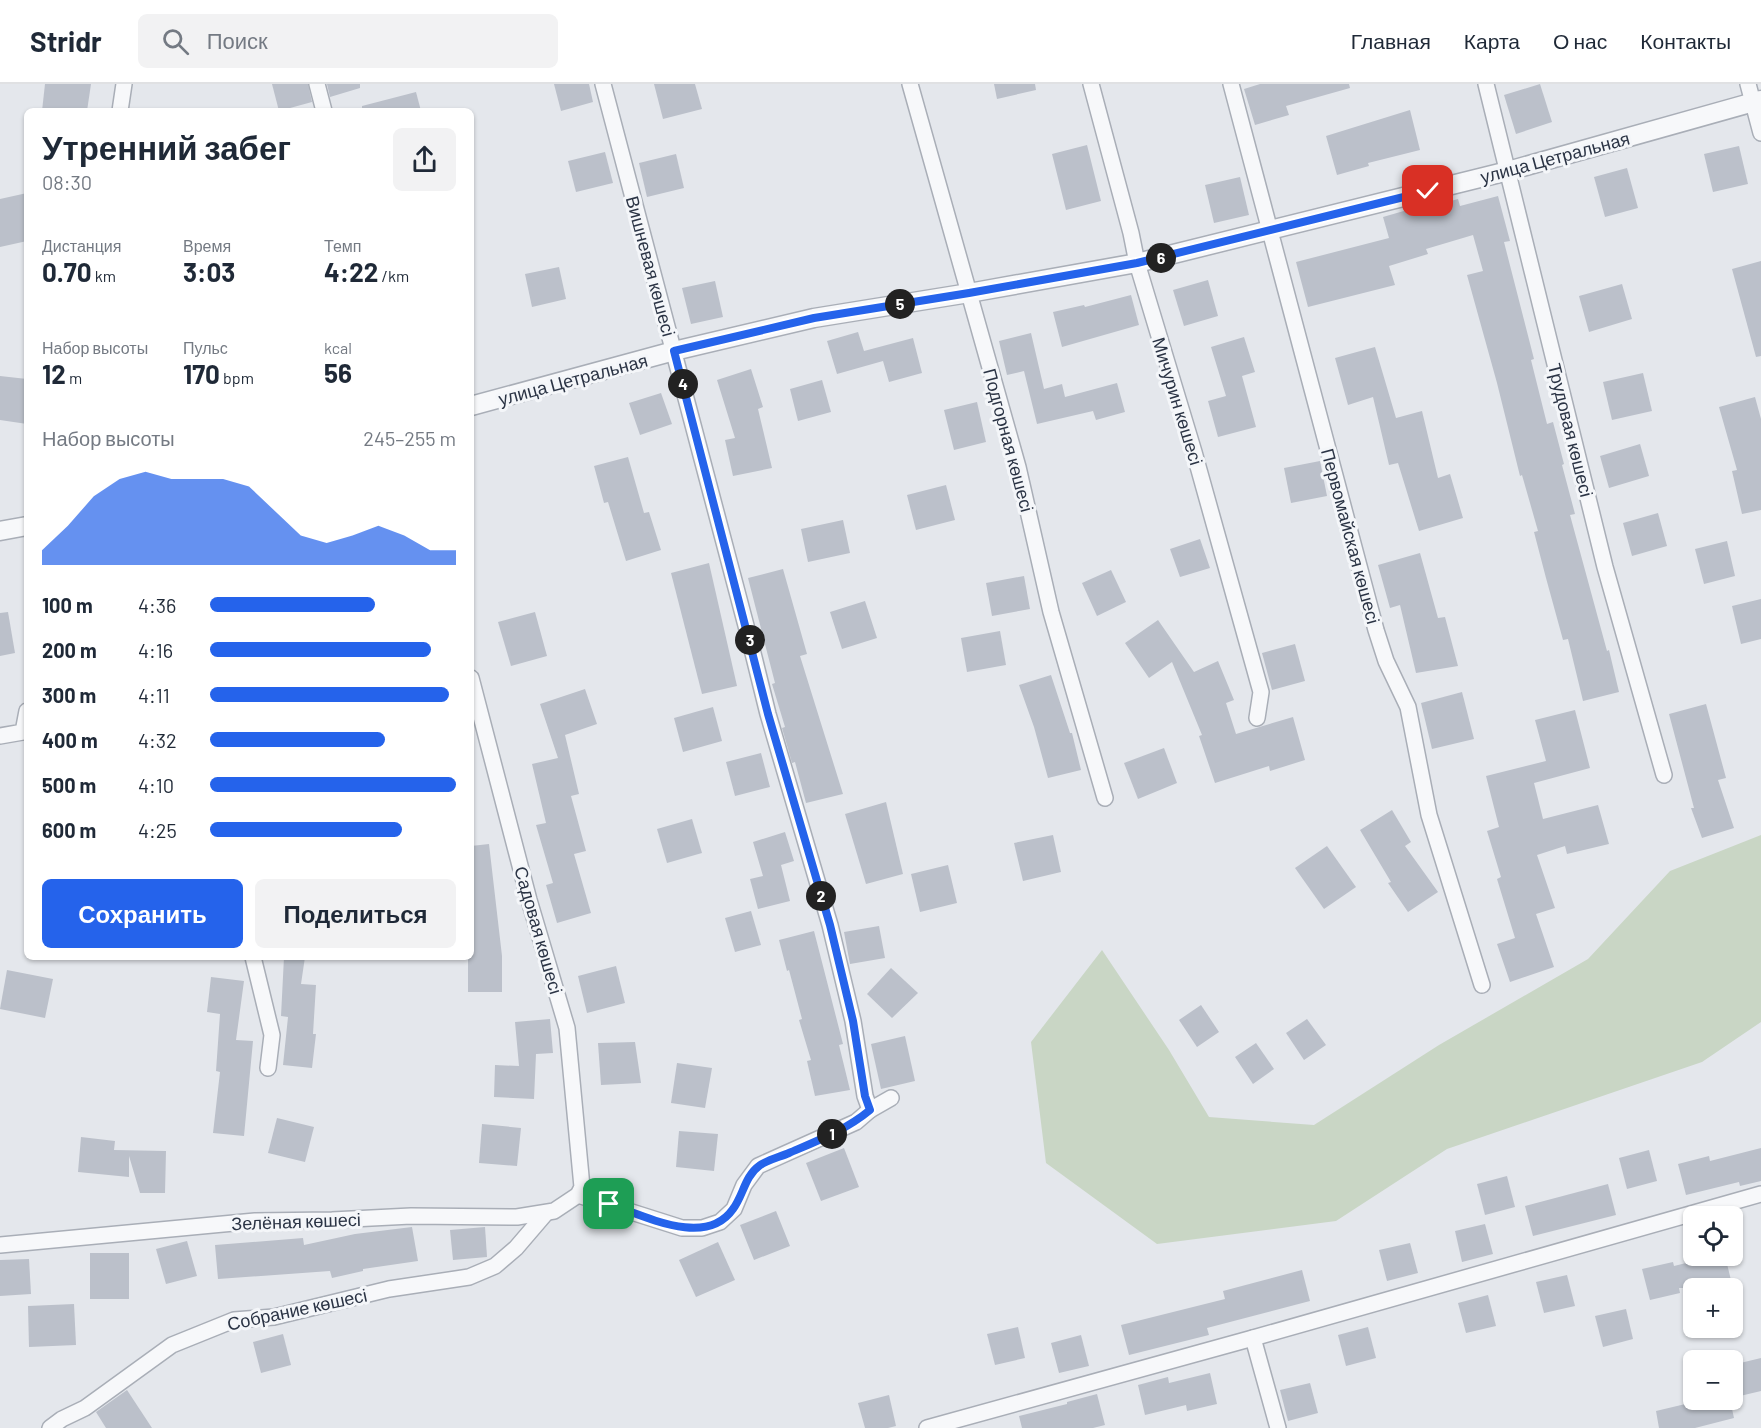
<!DOCTYPE html>
<html lang="ru">
<head>
<meta charset="utf-8">
<style>
	body { margin:0; font-family:Barlow,sans-serif; background:#f2f2f3; color:#1f2937; height:100vh; display:flex; flex-direction:column; font-size:22px; white-space:nowrap }
	* { box-sizing:border-box; margin:0 }
	p { font-size:20px; color:#747a83 }
	.icon { flex:none; width:33px; height:33px; fill:none; stroke:currentColor; stroke-width:2; stroke-linecap:round; stroke-linejoin:round }
	.map { position:relative; flex:1; overflow:hidden }
	.side { position:absolute; left:24px; top:24px; width:450px; height:852px; display:flex; flex-direction:column; background:#fff; border-radius:9px; box-shadow:0 2px 4px #0004 }
	.side>* { flex:none }
	.tools { position:absolute; left:1683px; top:1122px; display:grid; gap:12px }
	.tools a { display:grid; place-items:center; width:60px; height:60px; border-radius:9px; background:#fff; box-shadow:0 2px 4px #0004; font-size:30px }
	.pin { position:absolute; display:grid; place-items:center; width:51px; height:51px; color:#fff; margin:-26px; border-radius:12px; box-shadow:0 3px 9px #0006 }
	.km { position:absolute; width:30px; height:30px; margin:-15px; border-radius:50%; background:#222; color:#fff; font-size:16px; line-height:30px; text-align:center }
	.round { display:grid; place-items:center; flex:none; width:63px; height:63px; border-radius:9px; background:#f2f2f3 }
	.headline { display:flex; align-items:center; justify-content:space-between; height:102px; padding:0 18px }
	h1 { font-size:33px; font-weight:700; line-height:45px }
	.figures { display:grid; grid-template-columns:repeat(3,1fr); gap:9px; height:102px; padding:6px 18px }
	.figures div { display:grid; align-content:center }
	.figures b { font-size:26px; font-weight:700 }
	.figures small { font-size:16px; font-weight:400 }
	.figures p { font-size:16px }
	.chart { height:168px; padding:12px 18px }
	.chart p { display:flex; justify-content:space-between }
	.chart svg { width:100%; height:108px; margin-top:6px; fill:#2563eb; opacity:.7 }
	.primary-button { display:flex; gap:12px; margin-top:auto; padding:12px 18px }
	.primary-button a { flex:1; height:69px; border-radius:9px; background:#2563eb; color:#fff; font-size:24px; font-weight:700; line-height:69px; text-align:center }
	.primary-button a+a { background:#f2f2f3; color:#1f2937 }
	ul { padding:0 18px; list-style:none; font-size:20px }
	li { display:grid; grid-template-columns:96px 72px 1fr; align-items:center; height:45px }
	li i { height:15px; border-radius:8px; background:#2563eb }
	header { display:flex; align-items:center; gap:36px; box-sizing:border-box; height:84px; padding:0 30px; background:#fff; border-bottom:2px solid #e0e1e3 }
	header strong { font-size:28px }
	nav { display:flex; gap:33px; margin-inline-start:auto; font-size:21px }
	.search { width:420px; height:54px; background:#f2f2f3; display:flex; align-items:center; gap:15px; box-sizing:border-box; padding:0 21px; border-radius:9px; color:#747a83; font-size:22px }
	.map>svg:first-child { display:block }
	.green { fill:#c9d6c5 }
	.building { fill:#bbc0ca }
	.lines { fill:none; stroke-linecap:round; stroke-linejoin:round }
	.minor-casing { stroke:#a9aeb7; stroke-width:18 }
	.tertiary-casing { stroke:#a9aeb7; stroke-width:21 }
	.minor { stroke:#f7f8fa; stroke-width:15 }
	.tertiary { stroke:#f7f8fa; stroke-width:18 }
	.route-casing { stroke:#fff; stroke-width:12 }
	.route { stroke:#2563eb; stroke-width:8 }
	.labels { text-anchor:middle; dominant-baseline:central; stroke-width:6; stroke-linejoin:round; paint-order:stroke }
	.street-label { font-size:18px; fill:#2b3445; stroke:#f4f6f9 }
</style>
</head>
<body>
<header>
<strong>Stridr</strong>
<div class="search"><svg class="icon" aria-label="search" viewBox="0 0 24 24"><circle cx="10" cy="10" r="6"/><path d="M15 15l6 6"/></svg>Поиск</div>
<nav><a>Главная</a><a>Карта</a><a>О нас</a><a>Контакты</a></nav>
</header>
<div class="map">
<svg width="1761" height="1344" viewBox="0 0 1761 1344">
	<rect width="100%" height="100%" fill="#e4e7ec"/>
	<polygon class="green" points="1761,751 1761,938 1702,978 1447,1065 1336,1137 1157,1160 1046,1079 1031,958 1102,866 1169,966 1209,1033 1314,1041 1439,961 1588,875 1670,787"/>
	<g class="building">
		<polygon points="45,0 91,0 87,27 42,27"/>
		<polygon points="272,0 308,0 312,18 279,27"/>
		<polygon points="327,0 360,0 360,4 330,13"/>
		<polygon points="554,0 589,0 593,18 561,27"/>
		<polygon points="654,0 695,0 702,25 663,35"/>
		<polygon points="994,0 1035,0 1036,6 997,15"/>
		<polygon points="1260,0 1349,0 1350,4 1286,22 1289,31 1255,41 1244,5"/>
		<polygon points="1540,0 1552,38 1516,50 1504,11"/>
		<polygon points="416,8 421,27 362,27 362,22"/>
		<polygon points="1410,26 1420,66 1368,79 1369,82 1337,91 1326,52"/>
		<polygon points="1087,61 1101,117 1066,126 1052,70"/>
		<polygon points="1739,62 1748,100 1713,108 1704,70"/>
		<polygon points="605,68 613,99 576,108 568,77"/>
		<polygon points="676,70 684,104 647,113 639,79"/>
		<polygon points="1627,84 1638,124 1605,133 1594,93"/>
		<polygon points="1240,93 1249,131 1214,139 1205,101"/>
		<polygon points="27,109 27,157 0,163 0,115"/>
		<polygon points="1498,112 1510,157 1504,158 1534,275 1531,276 1547,340 1553,338 1564,380 1562,381 1575,430 1570,431 1607,567 1609,566 1619,608 1583,617 1568,555 1563,556 1546,494 1534,448 1538,447 1522,391 1520,392 1497,299 1467,191 1483,187 1473,151 1426,165 1428,170 1389,182 1395,201 1308,223 1296,178 1389,154 1383,133 1414,124 1415,127 1458,115 1460,122"/>
		<polygon points="1761,177 1761,272 1756,273 1732,185"/>
		<polygon points="559,183 566,215 532,223 525,190"/>
		<polygon points="1208,196 1218,232 1184,242 1173,206"/>
		<polygon points="715,197 723,233 691,240 682,204"/>
		<polygon points="1622,200 1632,235 1589,248 1579,212"/>
		<polygon points="1131,211 1139,241 1062,263 1053,228 1084,221 1085,223"/>
		<polygon points="858,248 864,267 913,254 922,289 889,298 883,277 837,290 827,257"/>
		<polygon points="1031,249 1044,305 1062,300 1065,313 1117,299 1125,328 1096,336 1093,327 1037,340 1024,287 1007,291 999,257"/>
		<polygon points="1244,253 1255,288 1242,292 1256,343 1218,353 1208,317 1226,312 1211,263"/>
		<polygon points="1375,263 1396,334 1422,327 1438,394 1450,390 1463,434 1419,447 1398,379 1389,381 1373,313 1348,321 1335,274"/>
		<polygon points="751,285 763,323 758,325 772,384 733,392 725,356 735,354 717,296"/>
		<polygon points="1643,289 1652,327 1612,336 1603,298"/>
		<polygon points="0,292 27,295 27,340 0,336"/>
		<polygon points="822,296 831,328 798,337 790,305"/>
		<polygon points="661,309 672,340 640,351 629,319"/>
		<polygon points="1755,313 1761,335 1761,426 1742,430 1732,387 1737,386 1719,323"/>
		<polygon points="977,318 986,358 954,366 944,326"/>
		<polygon points="1640,360 1649,392 1609,404 1600,372"/>
		<polygon points="628,373 644,429 649,428 661,466 626,477 608,418 604,419 594,382"/>
		<polygon points="1320,377 1327,412 1291,419 1284,384"/>
		<polygon points="946,401 955,436 916,446 907,411"/>
		<polygon points="1658,429 1667,462 1632,472 1623,439"/>
		<polygon points="843,436 850,469 808,478 801,445"/>
		<polygon points="1200,455 1210,484 1180,493 1170,465"/>
		<polygon points="1727,457 1735,492 1704,500 1695,465"/>
		<polygon points="1420,469 1438,534 1445,533 1458,582 1416,589 1400,521 1390,524 1378,481"/>
		<polygon points="709,479 737,602 702,610 671,489"/>
		<polygon points="783,485 807,570 800,572 843,710 806,719 795,678 792,679 782,644 785,643 772,600 775,599 748,494"/>
		<polygon points="1111,486 1126,518 1097,532 1082,499"/>
		<polygon points="1024,492 1030,525 992,532 986,499"/>
		<polygon points="1761,515 1761,555 1741,560 1732,522"/>
		<polygon points="865,517 877,554 842,565 830,528"/>
		<polygon points="8,528 15,569 0,572 0,529"/>
		<polygon points="535,528 547,572 511,582 498,538"/>
		<polygon points="1158,536 1194,588 1218,577 1234,616 1226,619 1236,650 1293,633 1305,676 1270,687 1269,682 1215,699 1199,652 1202,651 1172,578 1149,594 1125,559"/>
		<polygon points="1000,547 1006,581 967,588 961,554"/>
		<polygon points="1295,560 1305,597 1272,606 1262,569"/>
		<polygon points="1051,591 1070,649 1072,649 1081,686 1048,694 1034,643 1019,601"/>
		<polygon points="585,605 597,640 565,651 579,710 571,712 586,767 574,770 591,829 557,839 546,801 553,799 536,741 546,739 532,680 558,674 540,620"/>
		<polygon points="1462,608 1474,655 1432,665 1421,619"/>
		<polygon points="1706,620 1726,694 1718,696 1734,744 1702,754 1691,724 1694,724 1669,630"/>
		<polygon points="713,623 722,657 683,668 674,634"/>
		<polygon points="1575,626 1590,684 1534,699 1543,735 1598,721 1609,760 1567,770 1565,762 1537,771 1555,824 1536,830 1554,883 1510,898 1497,860 1515,854 1497,795 1501,793 1487,747 1499,743 1486,692 1546,677 1535,636"/>
		<polygon points="1164,664 1177,699 1138,715 1124,679"/>
		<polygon points="761,669 770,703 735,712 726,678"/>
		<polygon points="886,718 903,790 866,800 845,730"/>
		<polygon points="1392,726 1411,758 1405,762 1438,808 1408,828 1388,799 1391,798 1360,746"/>
		<polygon points="692,735 702,769 667,779 657,745"/>
		<polygon points="785,748 794,777 781,781 790,817 758,825 750,795 763,792 753,758"/>
		<polygon points="1053,751 1061,788 1023,797 1014,759"/>
		<polygon points="489,760 502,872 502,908 468,908 468,873 471,873 471,762"/>
		<polygon points="1327,762 1356,803 1324,825 1295,784"/>
		<polygon points="948,781 957,819 920,828 911,790"/>
		<polygon points="751,827 761,861 735,868 725,834"/>
		<polygon points="879,842 885,874 850,880 844,848"/>
		<polygon points="814,847 843,960 839,961 850,1006 815,1012 807,977 811,976 799,936 802,935 789,886 787,887 779,856"/>
		<polygon points="284,873 305,873 301,900 316,901 313,950 316,950 312,984 283,981 288,933 281,932"/>
		<polygon points="616,882 625,919 587,929 578,892"/>
		<polygon points="891,884 918,909 892,934 867,910"/>
		<polygon points="7,886 53,895 45,934 0,925"/>
		<polygon points="211,893 244,897 236,956 253,957 244,1052 213,1049 220,988 216,987 220,930 207,928"/>
		<polygon points="1201,921 1219,948 1197,963 1179,936"/>
		<polygon points="550,935 553,969 536,970 534,1015 494,1013 495,981 519,982 515,938"/>
		<polygon points="1307,935 1326,961 1304,976 1286,949"/>
		<polygon points="905,952 915,997 881,1005 871,960"/>
		<polygon points="635,958 641,999 601,1001 598,959"/>
		<polygon points="1256,959 1274,985 1253,1000 1235,973"/>
		<polygon points="677,979 712,984 705,1024 671,1019"/>
		<polygon points="277,1034 314,1043 305,1078 268,1069"/>
		<polygon points="482,1040 521,1044 517,1082 479,1079"/>
		<polygon points="679,1047 718,1050 714,1087 676,1083"/>
		<polygon points="81,1053 115,1057 114,1066 166,1067 165,1109 140,1109 129,1072 129,1093 78,1088"/>
		<polygon points="844,1064 859,1103 821,1117 806,1079"/>
		<polygon points="1761,1064 1761,1097 1740,1102 1739,1098 1686,1111 1678,1080 1709,1072 1710,1077"/>
		<polygon points="1649,1066 1657,1097 1627,1105 1619,1074"/>
		<polygon points="1507,1092 1515,1123 1485,1131 1477,1100"/>
		<polygon points="1608,1100 1616,1131 1533,1152 1525,1122"/>
		<polygon points="776,1127 790,1162 754,1176 740,1141"/>
		<polygon points="1485,1140 1493,1170 1462,1178 1455,1147"/>
		<polygon points="412,1143 418,1177 363,1185 363,1187 332,1194 330,1187 218,1195 215,1161 303,1154 304,1161 355,1150"/>
		<polygon points="485,1143 487,1173 453,1176 450,1146"/>
		<polygon points="187,1157 197,1192 166,1200 156,1165"/>
		<polygon points="718,1158 735,1196 696,1213 679,1176"/>
		<polygon points="1410,1159 1418,1189 1387,1197 1379,1166"/>
		<rect x="90" y="1169" width="39" height="46"/>
		<polygon points="1714,1172 1725,1172 1732,1200 1713,1204 1679,1204 1680,1209 1650,1216 1642,1185 1673,1178 1674,1182"/>
		<polygon points="29,1175 31,1210 0,1212 0,1176"/>
		<polygon points="1302,1186 1310,1217 1207,1244 1209,1251 1129,1271 1121,1241 1225,1215 1223,1207"/>
		<polygon points="1567,1191 1575,1222 1544,1229 1536,1198"/>
		<polygon points="1488,1211 1496,1242 1466,1249 1458,1219"/>
		<polygon points="74,1220 76,1261 29,1263 28,1222"/>
		<polygon points="1626,1225 1633,1255 1603,1263 1595,1232"/>
		<polygon points="1018,1243 1025,1274 995,1281 987,1250"/>
		<polygon points="1368,1243 1376,1274 1346,1282 1338,1251"/>
		<polygon points="283,1250 291,1281 261,1289 253,1258"/>
		<polygon points="1081,1251 1089,1282 1059,1289 1051,1259"/>
		<polygon points="1761,1274 1761,1307 1740,1312 1732,1281"/>
		<polygon points="1210,1289 1217,1320 1187,1327 1186,1321 1145,1331 1138,1301 1168,1293 1169,1299"/>
		<polygon points="1310,1299 1318,1329 1288,1337 1280,1306"/>
		<polygon points="127,1306 152,1344 106,1344 96,1328"/>
		<polygon points="1097,1310 1105,1341 1093,1344 1022,1344 1019,1332 1067,1320 1067,1318"/>
		<polygon points="889,1311 896,1342 888,1344 865,1344 858,1319"/>
		<polygon points="1698,1316 1730,1316 1734,1334 1695,1344 1659,1344 1656,1327 1698,1317"/>
	</g>
	<g class="lines">
		<g class="minor-casing">
			<g id="minor">
				<polyline points="317,0 324,27"/>
				<polyline points="603,0 749,553 768,630 830,841 853,937 865,1012 870,1026"/>
				<polyline points="910,0 1018,383 1051,528 1105,714"/>
				<polyline points="1091,0 1131,149 1137,179 1194,368 1261,608 1257,634"/>
				<polyline points="1231,0 1376,546 1386,577 1408,623 1429,731 1482,901"/>
				<polyline points="1486,0 1605,483 1664,691"/>
				<polyline points="1748,0 1761,49"/>
				<polyline points="120,27 124,0"/>
				<polyline points="0,652 23,648 27,627"/>
				<polyline points="253,873 272,951 268,984"/>
				<polyline points="578,1111 682,1144 702,1144 720,1138 734,1125 744,1101 758,1082 856,1038 870,1026 891,1014"/>
				<polyline points="0,1161 255,1137 332,1136 411,1132 517,1133 554,1127 578,1111 582,1103 567,944 529,816 471,594"/>
				<polyline points="1253,1254 1278,1344"/>
				<polyline points="50,1344 62,1335 85,1324 172,1261 234,1236 274,1233 389,1205 469,1193 495,1182 516,1164 546,1129"/>
				<polyline points="927,1344 1253,1254 1761,1110"/>
			</g>
		</g>
		<g class="tertiary-casing">
			<g id="tertiary">
				<polyline points="471,322 674,267 814,234 969,209 1137,179 1508,87 1761,16"/>
				<polyline points="0,447 27,442"/>
			</g>
		</g>
		<use href="#minor" class="minor"/>
		<use href="#tertiary" class="tertiary"/>
	</g>
	<g class="lines">
		<g class="route-casing">
			<path id="route" d="M609,1120C645,1132 706,1164 733,1125C743,1112 745,1092 759,1082C767,1076 780,1073 789,1069C817,1057 846,1046 870,1026L865,1012L853,937L830,841L768,630L674,267L814,234L969,209L1137,179L1428,107"/>
		</g>
		<use href="#route" class="route"/>
	</g>
	<g class="labels">
		<g class="street-label">
			<text transform="translate(1555 73) rotate(-15)">улица Цетральная</text>
			<text transform="translate(651 182) rotate(75)">Вишневая көшесі</text>
			<text transform="translate(573 295) rotate(-15)">улица Цетральная</text>
			<text transform="translate(1178 317) rotate(73)">Мичурин көшесі</text>
			<text transform="translate(1571 346) rotate(76)">Трудовая көшесі</text>
			<text transform="translate(1009 356) rotate(75)">Подгорная көшесі</text>
			<text transform="translate(1351 452) rotate(75)">Первомайская көшесі</text>
			<text transform="translate(539 846) rotate(74)">Садовая көшесі</text>
			<text transform="translate(296 1137) rotate(-2)">Зелёная көшесі</text>
			<text transform="translate(297 1225) rotate(-12)">Собрание көшесі</text>
		</g>
	</g>
</svg>
<div class="tools">
<a><svg class="icon" aria-label="locate" viewBox="0 0 24 24"><circle cx="12" cy="12" r="6"/><path d="M12 2v4M12 18v4M2 12h4M18 12h4"/></svg></a>
<a>+</a>
<a>−</a>
</div>
<div class="pin" style="left:609px;top:1120px;background:#1e9e55"><svg class="icon" aria-label="arrive" viewBox="0 0 24 24"><path d="M6 21V4h12l-3 4 3 4H6"/></svg></div>
<div class="pin" style="left:1428px;top:107px;background:#d93025"><svg class="icon" aria-label="check" viewBox="0 0 24 24"><path d="M5 12l5 5 9-10"/></svg></div>
<b class="km" style="left:832px;top:1050px">1</b>
<b class="km" style="left:821px;top:812px">2</b>
<b class="km" style="left:750px;top:556px">3</b>
<b class="km" style="left:683px;top:300px">4</b>
<b class="km" style="left:900px;top:220px">5</b>
<b class="km" style="left:1161px;top:174px">6</b>
<section class="side">
<div class="headline"><div><h1>Утренний забег</h1><p>08:30</p></div><a class="round"><svg class="icon" aria-label="share" viewBox="0 0 24 24"><path d="M12 15V3M7 8l5-5 5 5M5 13v7h14v-7"/></svg></a></div>
<div class="figures">
<div><p>Дистанция</p><b>0.70<small> km</small></b></div>
<div><p>Время</p><b>3:03</b></div>
<div><p>Темп</p><b>4:22<small> /km</small></b></div>
</div>
<div class="figures">
<div><p>Набор высоты</p><b>12<small> m</small></b></div>
<div><p>Пульс</p><b>170<small> bpm</small></b></div>
<div><p>kcal</p><b>56</b></div>
</div>
<div class="chart"><p><span>Набор высоты</span>245–255 m</p>
<svg viewBox="0 0 160 44" preserveAspectRatio="none"><path d="M0 44V38L10 28L20 16L30 9L40 6L50 9L60 9L70 9L80 12L90 22L100 32L110 35L120 32L130 28L140 32L150 38L160 38V44z"/></svg>
</div>
<ul>
<li><b>100 m</b>4:36<i style="width:67%"></i></li>
<li><b>200 m</b>4:16<i style="width:90%"></i></li>
<li><b>300 m</b>4:11<i style="width:97%"></i></li>
<li><b>400 m</b>4:32<i style="width:71%"></i></li>
<li><b>500 m</b>4:10<i style="width:100%"></i></li>
<li><b>600 m</b>4:25<i style="width:78%"></i></li>
</ul>
<div class="primary-button"><a>Сохранить</a><a>Поделиться</a></div>
</section>
</div>
</body>
</html>
